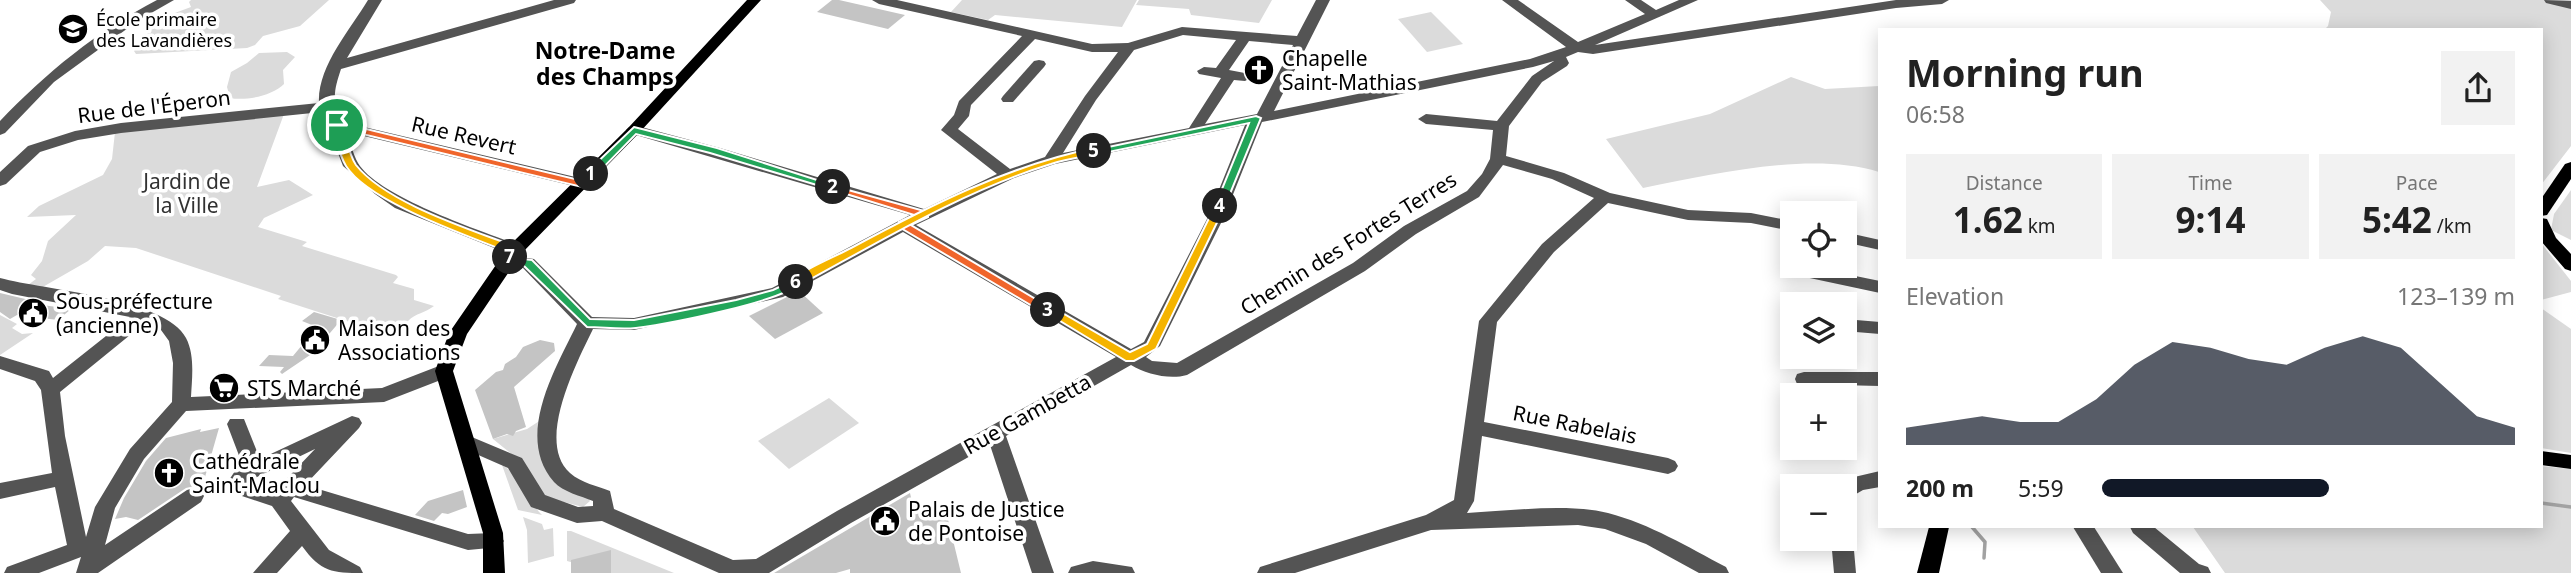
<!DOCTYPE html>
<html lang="en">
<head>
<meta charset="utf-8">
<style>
	body { margin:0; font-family:"Noto Sans",sans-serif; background:#f2f2f2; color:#222; height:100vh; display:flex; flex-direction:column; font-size:26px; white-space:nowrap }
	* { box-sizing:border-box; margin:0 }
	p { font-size:23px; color:#767676 }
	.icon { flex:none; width:38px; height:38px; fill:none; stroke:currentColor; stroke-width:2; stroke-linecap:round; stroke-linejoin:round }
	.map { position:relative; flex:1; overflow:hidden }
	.side { position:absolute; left:1878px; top:28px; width:665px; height:500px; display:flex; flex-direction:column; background:#fff; border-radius:0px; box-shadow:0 4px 18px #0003 }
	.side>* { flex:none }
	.buttons { position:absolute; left:1780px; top:201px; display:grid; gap:14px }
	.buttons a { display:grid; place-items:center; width:77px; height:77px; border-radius:0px; background:#fff; box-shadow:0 4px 18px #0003; font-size:35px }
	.pin { position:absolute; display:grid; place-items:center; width:60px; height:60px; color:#fff; margin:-30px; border:4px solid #fff; border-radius:50%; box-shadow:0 2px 7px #0007 }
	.km { position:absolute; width:35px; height:35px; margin:-18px; border-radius:50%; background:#222; color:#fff; font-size:19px; line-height:35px; text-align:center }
	.round { display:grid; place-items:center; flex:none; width:74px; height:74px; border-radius:0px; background:#f2f2f2 }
	.summary { display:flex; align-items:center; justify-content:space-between; height:119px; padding:0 28px }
	h1 { font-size:38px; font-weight:700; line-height:52px }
	.metrics { display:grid; grid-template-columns:repeat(3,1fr); gap:10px; height:119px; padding:7px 28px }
	.metrics div { display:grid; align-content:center; border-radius:0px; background:#f2f2f2; text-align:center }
	.metrics b { font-size:35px; font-weight:700 }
	.metrics small { font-size:19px; font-weight:400 }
	.metrics p { font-size:19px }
	.chart { height:196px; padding:14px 28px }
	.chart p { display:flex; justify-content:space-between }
	.chart svg { width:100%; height:126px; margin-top:7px; fill:#111827; opacity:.7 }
	ul { padding:0 28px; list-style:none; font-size:23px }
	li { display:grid; grid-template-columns:112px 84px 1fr; align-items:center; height:52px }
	li i { height:18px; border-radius:9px; background:#111827 }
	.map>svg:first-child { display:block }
	.green { fill:#dbdbdb }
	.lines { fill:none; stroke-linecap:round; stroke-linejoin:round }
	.stream { stroke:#a2a2a2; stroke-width:3.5 }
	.building { fill:#c4c4c4 }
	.minor { fill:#545454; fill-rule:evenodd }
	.major { fill:#000; fill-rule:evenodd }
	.split-1 { fill:#f0652b; stroke:#fff; stroke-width:2 }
	.split-2 { fill:#22a559; stroke:#fff; stroke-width:2 }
	.split-3 { fill:#f0652b; stroke:#fff; stroke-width:2 }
	.split-4 { fill:#f5b400; stroke:#fff; stroke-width:2 }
	.split-5 { fill:#22a559; stroke:#fff; stroke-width:2 }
	.split-6 { fill:#f5b400; stroke:#fff; stroke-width:2 }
	.split-7 { fill:#22a559; stroke:#fff; stroke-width:2 }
	.split-8 { fill:#f5b400; stroke:#fff; stroke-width:2 }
	.labels { text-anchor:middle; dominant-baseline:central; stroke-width:7; stroke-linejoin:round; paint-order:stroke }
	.far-poi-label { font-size:18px; fill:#000; stroke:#fff; text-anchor:start }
	.poi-label { font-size:21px; fill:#000; stroke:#fff; text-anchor:start }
	.street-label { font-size:21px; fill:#000; stroke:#fff }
	.park-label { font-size:21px; fill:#323232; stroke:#fff }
	.neighbourhood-label { font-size:23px; font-weight:bold; fill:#000; stroke:#fff }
</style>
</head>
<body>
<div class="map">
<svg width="2571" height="573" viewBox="0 0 2571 573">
	<rect width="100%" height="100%" fill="#fff"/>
	<g class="green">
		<polygon points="191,0 329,0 300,26 263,36 255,45 247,48 136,54 134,51 154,25 164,17 191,7 189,2"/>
		<polygon points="962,0 1137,0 1122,27 995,15 988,20 951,12"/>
		<polygon points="1139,0 1272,0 1259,23 1191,15 1189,9 1136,5"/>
		<polygon points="2320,0 2571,0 2571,146 2541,185 2541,30 2324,30 2328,26 2331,12"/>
		<polygon points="1431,12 1463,44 1427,52 1398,19"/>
		<path d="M287,52L295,57L283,70L284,84C272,96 246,101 230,98L227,87L231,72L247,63L259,53Z"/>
		<path d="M1791,77L1825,89L1879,86V172C1811,151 1713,174 1643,188L1606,139L1710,114Z"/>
		<path d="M284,114L257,187L289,180L313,195L264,218L258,227L307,242L302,246L396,275L398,277L393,283L414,289V300L434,306C425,313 416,313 408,321V326L401,331L406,333L399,338L278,299L281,296L136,248L105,246L88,261L41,288L28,285L36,279L31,275L42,261L48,241L76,215L27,217L39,206L103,175L112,159L115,132Z"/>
		<polygon points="2571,190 2571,240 2551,230 2554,214"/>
		<polygon points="2541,243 2571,281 2571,292 2541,300"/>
		<polygon points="2541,308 2571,329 2571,453 2541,448"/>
		<polygon points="0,315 17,324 12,328 22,334 33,333 0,355"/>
		<polygon points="829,398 859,423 789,469 758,441"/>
		<polygon points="544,418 541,438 588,497 590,501 583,507 541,496 520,461 493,439 527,429"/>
		<path d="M502,465C520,474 527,500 542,515L518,510Z"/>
		<polygon points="2541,466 2571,469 2571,573 2225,573 2193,527 2541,527"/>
		<polygon points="523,517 542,524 544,530 553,528 554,556 528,563 527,530"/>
		<polygon points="567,531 571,531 674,573 611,573 567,561"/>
	</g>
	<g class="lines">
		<g class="stream">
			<polyline points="2541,503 2571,507"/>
			<polyline points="1972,527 1985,542 1984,558"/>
		</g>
	</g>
	<g class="building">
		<polygon points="832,0 839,0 905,15 888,29 817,12"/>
		<polygon points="799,291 823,313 775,339 749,316"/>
		<polygon points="0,293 38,302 35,304 71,309 58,320 17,315 10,319 0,312"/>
		<polygon points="314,312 341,320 313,353 282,374 280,372 284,367 259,366 269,355 293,356 317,327 302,321"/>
		<polygon points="540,340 554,343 555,351 514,387 526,427 516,431 513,436 507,434 493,439 475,390 496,372 503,370 505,364 516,357 523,347"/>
		<polygon points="219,428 203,484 186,488 138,520 126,517 115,519 124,498 146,461 166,438 201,429 200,432"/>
		<polygon points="463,490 467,507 448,514 442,513 434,521 415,515 428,501"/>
		<polygon points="910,493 914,511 944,503 961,573 850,573 850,569 836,573 774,573"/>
		<polygon points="611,550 611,573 571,573 571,560"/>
	</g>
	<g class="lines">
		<g class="minor">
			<path d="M157,0H174L139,20L54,82L5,133L0,135V121C46,73 97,31 157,0Z"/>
			<path d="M368,0H382L347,58L554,0H576L574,3L341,69C334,90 331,102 343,122L588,180L590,183L588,186L582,188L347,132C350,142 353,154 358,163C378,197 482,231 521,246L523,250L521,254H509L395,208L375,194L343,166L322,112L121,133L78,140L40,152L6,184L0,186V172L28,146L75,131L121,123L319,103C317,67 350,30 368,0Z"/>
			<path d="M872,0H897L1092,44L1128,43L1182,27L1297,36L1316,0H1330L1274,111L1530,59L1566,47L1502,0H1518L1578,42L1645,14L1625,0H1641L1656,10L1679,0H1698L1595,45L1896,0H1949L1942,4L1896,8L1593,54L1578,52L1566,57L1569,63L1567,66L1542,82L1509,126L1506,156L1564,173L1610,193L1688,210L1751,213L1792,221V231L1751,223L1688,220L1608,203L1554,252L1497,322L1484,422L1668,458L1675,461L1678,466L1675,471L1668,474L1482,436L1474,501L1467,513C1510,511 1566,503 1608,513C1650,524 1688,547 1726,567L1729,573H1699L1646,544L1605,529L1578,525L1431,530L1295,573H1257L1260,567L1426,515L1454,500L1479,321L1542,244L1594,198L1552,179L1503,165L1479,197L1416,234L1365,271L1187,375C1169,380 1146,374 1131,365L1006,436L1054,573H1032L990,445L851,523L769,573H719L602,521L577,523L531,507L508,468L460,447L457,442L460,437L467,435L522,458L545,495L578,507L593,506V501C581,496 563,492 554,482C514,436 556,368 577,324L523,268L502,264L499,260L502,256L508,255L534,259L592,317L634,318L772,288L910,215L629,133L626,130L629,127L634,125L720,148L924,209L997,174L941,130L954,115L959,101L1022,36L879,4ZM1183,35L1236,40L1216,68L1204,67L1197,71L1199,74L1221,78L1189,128L1063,153L1096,100L1134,50ZM1035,39L1092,52H1118L1085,96L1045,157L1010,169L958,129L969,116L971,105ZM1249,41L1293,45L1257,114L1205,124L1234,80L1245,81L1252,77L1250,74L1229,70ZM1554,61L1532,76L1497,121L1426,114L1418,119L1426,124L1493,130L1490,159L1482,174L1467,191L1404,226L1353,263L1177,363L1152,361L1146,357L1160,346L1224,217L1262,122L1533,67ZM1245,125L1208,217L1144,342L1131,349L916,225L1014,178L1055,164ZM903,232L1116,357L837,511L756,559L733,560L614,509L610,491C598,486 581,483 570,473C535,442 577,362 593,329L634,330L783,297Z"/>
			<polygon points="2544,0 2571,1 2571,9 2546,3"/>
			<polygon points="1039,60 1044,61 1046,64 1044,67 1013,102 1003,102 1001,99 1003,96 1034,61"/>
			<polygon points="1844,232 1880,240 1880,250 1844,242"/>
			<polygon points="1811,267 1880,281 1880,293 1805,277 1802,273 1805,269"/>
			<path d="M0,278C44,290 166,298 186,338C195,355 192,378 191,397L382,388L444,364L451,366L453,371L451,376L384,402L186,411L144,459L115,508L105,545L187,490L194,488L201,490L204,496L201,502L98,573H76L81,557L39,573H4L7,567L67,545L55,487L0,499V483L52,473L41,390L35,381L0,369V356L49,371L53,378L130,317L12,294L0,290ZM146,322L161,330L169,341L173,363L172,402L130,449L95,507L86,537L65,436L60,392Z"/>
			<polygon points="1844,319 1880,322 1880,334 1844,331"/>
			<polygon points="1804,372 1880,372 1880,386 1797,384 1795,379 1797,374"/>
			<path d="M352,416L359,418L362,423L359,428L305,485L468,534L493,533L500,535L504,541L500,547L468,550L294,497L291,501L329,550L360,567L363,573C332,573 321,572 302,546L277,573H253L290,531L272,506L233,493L227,483L235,471L243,466L227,424L230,419H244L260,459ZM315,449L275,491L248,483L249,481Z"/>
			<polygon points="1880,471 1880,487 1863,490 1844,501 1844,486 1838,486 1850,478"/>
			<polygon points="2073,527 2094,527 2123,573 2101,573"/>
			<polygon points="2130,527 2154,527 2199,564 2208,567 2211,573 2180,573 2133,533"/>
			<polygon points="1844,532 1849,533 1853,539 1856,573 1834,573 1831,539 1844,539"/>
			<polygon points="1093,561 1132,567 1135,573 1068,573 1071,567"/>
		</g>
		<g class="major">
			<polygon points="747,0 761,0 639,133 521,254 467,334 453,371 503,533 505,573 483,573 483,533 435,371 449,333 509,246 629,127"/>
			<polygon points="2571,162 2571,179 2547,215 2541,216 2541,199 2565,164"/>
			<polygon points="2541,218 2547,219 2556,238 2571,254 2571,271 2565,269 2541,241"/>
			<polygon points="2541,451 2571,455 2571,469 2541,465"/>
			<polygon points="1929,527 1949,527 1939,573 1917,573"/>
		</g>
	</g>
	<polygon class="split-1" points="337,122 579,180 588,171 596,174 582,187 333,127 332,125"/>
	<polygon class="split-2" points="634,127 717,148 839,187 830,189 710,153 636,134 595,176 588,176 588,171"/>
	<polygon class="split-3" points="830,185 928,212 928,217 911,225 1054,310 1048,314 1044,313 899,227 899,222 914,215 830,189"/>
	<polygon class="split-4" points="1220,202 1225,206 1156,349 1134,361 1126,361 1042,310 1048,306 1052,307 1130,352 1147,344 1215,206"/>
	<polygon class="split-5" points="1256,116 1261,118 1225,206 1220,209 1215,206 1249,123 1094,155 1089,151"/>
	<path class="split-6" d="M1094,148L1099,151L1098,154C1082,157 1066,159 1051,164C963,191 881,241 800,285L790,282C805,268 832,258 851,248C929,206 1007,166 1094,148Z"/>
	<path class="split-7" d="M510,254L515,258L532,260L590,319L634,320L736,300L773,290L796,279L802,282C783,302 667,324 636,328C620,330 603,327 587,327L524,266L504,263V258Z"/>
	<path class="split-8" d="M337,122L342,125C346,137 349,155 356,165C387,204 473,230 519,248L521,250L514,260H506L504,257L508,252C469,236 368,202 346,166C339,155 336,137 332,125Z"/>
	<defs>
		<g id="school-disc" transform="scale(1.575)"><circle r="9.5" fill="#000" stroke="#fff"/><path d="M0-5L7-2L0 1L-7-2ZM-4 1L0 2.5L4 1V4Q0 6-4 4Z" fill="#fff"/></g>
		<g id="church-disc" transform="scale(1.575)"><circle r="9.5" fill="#000" stroke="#fff"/><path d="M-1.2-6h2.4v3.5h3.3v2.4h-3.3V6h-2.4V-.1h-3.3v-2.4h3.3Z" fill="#fff"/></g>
		<g id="civic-disc" transform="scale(1.575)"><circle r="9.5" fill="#000" stroke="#fff"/><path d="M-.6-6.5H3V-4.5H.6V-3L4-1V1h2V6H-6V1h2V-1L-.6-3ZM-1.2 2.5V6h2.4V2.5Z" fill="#fff"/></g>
		<g id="supermarket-disc" transform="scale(1.575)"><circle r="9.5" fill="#000" stroke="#fff"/><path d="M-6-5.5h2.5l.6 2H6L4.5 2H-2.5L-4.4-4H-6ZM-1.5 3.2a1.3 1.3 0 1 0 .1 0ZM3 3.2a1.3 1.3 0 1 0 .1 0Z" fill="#fff"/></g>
	</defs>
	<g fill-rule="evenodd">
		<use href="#school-disc" x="73" y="29"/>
		<use href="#church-disc" x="1259" y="70"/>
		<use href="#civic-disc" x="33" y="313"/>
		<use href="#civic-disc" x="315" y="340"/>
		<use href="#supermarket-disc" x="224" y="388"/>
		<use href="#church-disc" x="169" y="473"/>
		<use href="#civic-disc" x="885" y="521"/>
	</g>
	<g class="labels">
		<g class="far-poi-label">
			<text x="96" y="19">École primaire<tspan x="96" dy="21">des Lavandières</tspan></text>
		</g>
		<g class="poi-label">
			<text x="1282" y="58">Chapelle<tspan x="1282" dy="24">Saint-Mathias</tspan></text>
			<text x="56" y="301">Sous-préfecture<tspan x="56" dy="24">(ancienne)</tspan></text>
			<text x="338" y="328">Maison des<tspan x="338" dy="24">Associations</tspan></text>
			<text x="247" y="388">STS Marché</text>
			<text x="192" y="461">Cathédrale<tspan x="192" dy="24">Saint-Maclou</tspan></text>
			<text x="908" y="509">Palais de Justice<tspan x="908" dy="24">de Pontoise</tspan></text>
		</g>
		<g class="street-label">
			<text transform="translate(154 106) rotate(-7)">Rue de l'Éperon</text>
			<text transform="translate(464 135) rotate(13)">Rue Revert</text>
			<text transform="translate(1348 243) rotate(-32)">Chemin des Fortes Terres</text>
			<text transform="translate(1027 414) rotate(-29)">Rue Gambetta</text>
			<text transform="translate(1575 424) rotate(11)">Rue Rabelais</text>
		</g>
		<g class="park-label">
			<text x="187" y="181">Jardin de<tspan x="187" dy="24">la Ville</tspan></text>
		</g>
		<g class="neighbourhood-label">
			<text x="605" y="50">Notre-Dame<tspan x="605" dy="26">des Champs</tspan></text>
		</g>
	</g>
</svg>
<div class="buttons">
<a><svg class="icon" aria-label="locate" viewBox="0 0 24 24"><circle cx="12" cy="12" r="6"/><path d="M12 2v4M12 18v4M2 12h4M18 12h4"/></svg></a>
<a><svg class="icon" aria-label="layers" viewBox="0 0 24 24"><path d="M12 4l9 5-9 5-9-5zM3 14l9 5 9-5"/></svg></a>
<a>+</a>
<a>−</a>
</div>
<div class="pin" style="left:337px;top:125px;background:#1e9e55"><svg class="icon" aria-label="arrive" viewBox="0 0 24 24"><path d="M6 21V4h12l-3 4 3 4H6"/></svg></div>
<b class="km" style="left:591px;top:174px">1</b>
<b class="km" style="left:833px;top:187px">2</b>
<b class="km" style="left:1048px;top:310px">3</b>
<b class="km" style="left:1220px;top:206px">4</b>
<b class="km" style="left:1094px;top:151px">5</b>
<b class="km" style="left:796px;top:282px">6</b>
<b class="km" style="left:510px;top:257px">7</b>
<section class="side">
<div class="summary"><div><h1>Morning run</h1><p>06:58</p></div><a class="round"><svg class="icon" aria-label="share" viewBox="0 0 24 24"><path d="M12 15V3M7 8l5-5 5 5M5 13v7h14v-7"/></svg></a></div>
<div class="metrics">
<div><p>Distance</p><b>1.62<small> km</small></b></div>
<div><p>Time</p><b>9:14</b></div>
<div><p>Pace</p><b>5:42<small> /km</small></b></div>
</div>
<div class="chart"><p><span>Elevation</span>123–139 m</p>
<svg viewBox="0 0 160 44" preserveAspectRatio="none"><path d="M0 44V38L10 36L20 34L30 36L40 36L50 28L60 16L70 8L80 10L90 14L100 16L110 10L120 6L130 10L140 22L150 34L160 38V44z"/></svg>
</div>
<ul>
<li><b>200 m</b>5:59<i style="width:55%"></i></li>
</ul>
</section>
</div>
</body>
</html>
